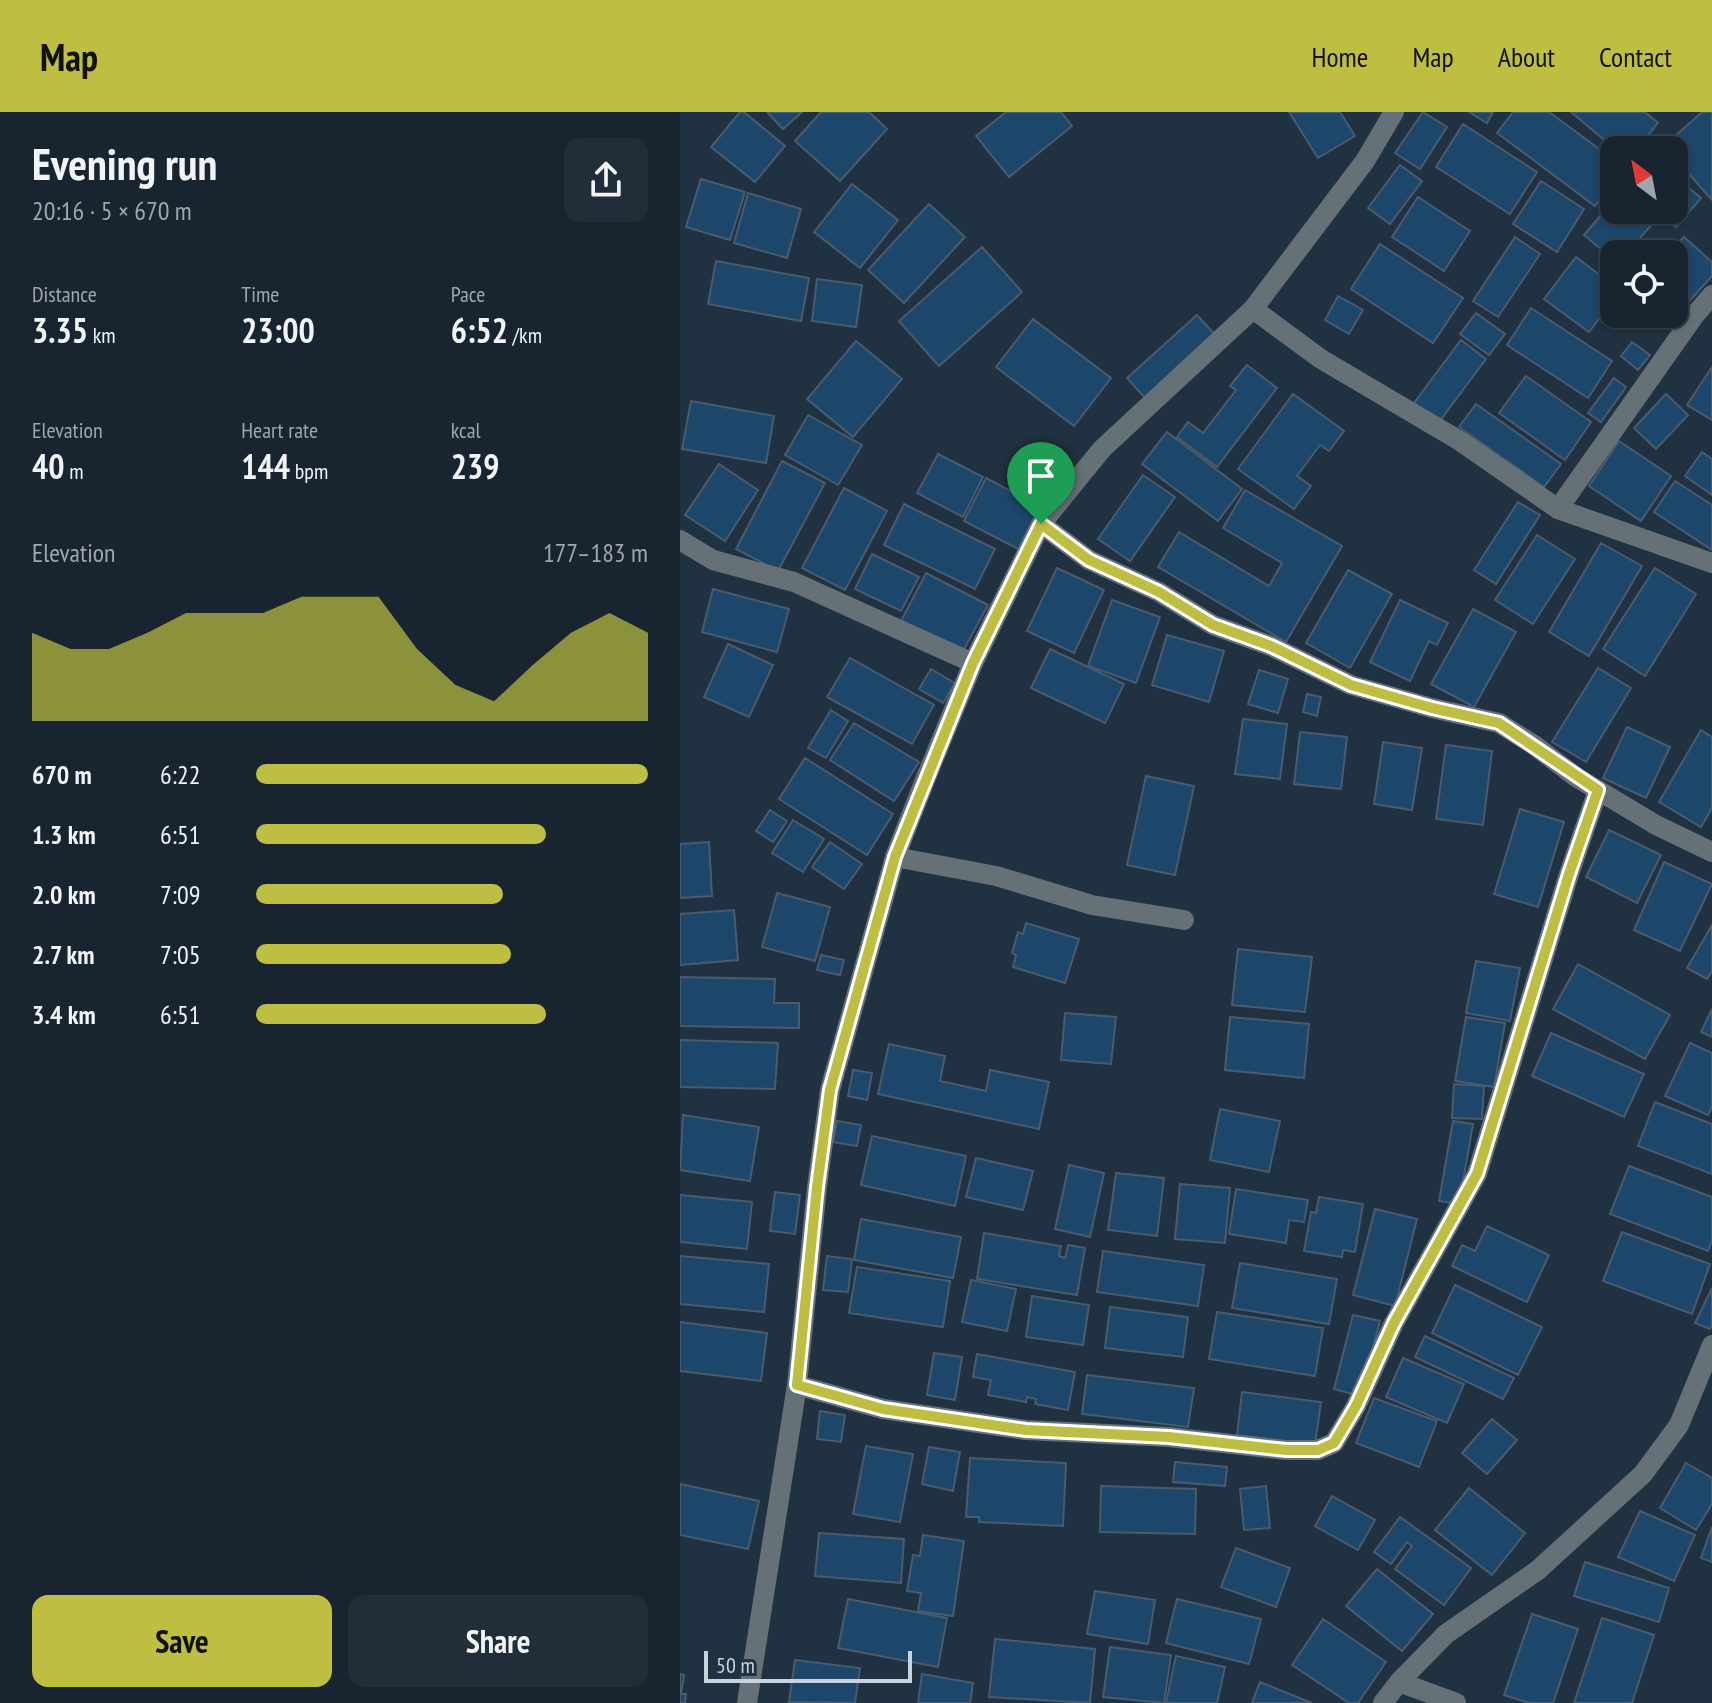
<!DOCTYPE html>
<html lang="en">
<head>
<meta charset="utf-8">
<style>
	body { margin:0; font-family:"PT Sans Narrow",sans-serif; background:#212d39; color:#f1f3f6; height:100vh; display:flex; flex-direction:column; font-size:30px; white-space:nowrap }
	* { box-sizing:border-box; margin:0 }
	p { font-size:26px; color:#9fa5ab }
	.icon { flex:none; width:44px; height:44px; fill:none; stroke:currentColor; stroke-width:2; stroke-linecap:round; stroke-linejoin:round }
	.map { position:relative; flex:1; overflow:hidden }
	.details { display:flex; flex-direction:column; background:#182531; width:680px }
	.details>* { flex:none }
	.needle { width:52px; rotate:328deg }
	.fabs { position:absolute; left:920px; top:24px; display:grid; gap:16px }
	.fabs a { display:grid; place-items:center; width:88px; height:88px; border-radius:16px; background:#182531; box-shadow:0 2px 6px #0004,0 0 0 2px #36424d; font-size:40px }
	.scale { position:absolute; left:24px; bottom:20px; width:208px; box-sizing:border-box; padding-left:8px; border:4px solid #c9d3dd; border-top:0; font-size:22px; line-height:28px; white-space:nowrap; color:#c9d3dd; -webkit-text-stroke:6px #203141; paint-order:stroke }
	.pin { position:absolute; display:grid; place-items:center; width:68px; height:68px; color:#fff; margin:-82px -34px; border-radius:50% 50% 50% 0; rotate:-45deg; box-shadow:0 0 8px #0007 }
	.pin .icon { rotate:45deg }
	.round { display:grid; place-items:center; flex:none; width:84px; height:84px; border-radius:16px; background:#212d39 }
	.headline { display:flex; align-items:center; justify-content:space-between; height:136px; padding:0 32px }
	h1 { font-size:44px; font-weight:800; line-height:60px }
	.figures { display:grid; grid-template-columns:repeat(3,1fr); gap:12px; height:136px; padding:8px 32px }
	.figures div { display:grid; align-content:center }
	.figures b { font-size:34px; font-weight:800 }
	.figures small { font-size:22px; font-weight:400 }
	.figures p { font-size:22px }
	.chart { height:224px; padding:16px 32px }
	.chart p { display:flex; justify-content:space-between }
	.chart svg { width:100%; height:144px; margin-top:8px; fill:#bebf42; opacity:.7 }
	.primary-button { display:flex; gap:16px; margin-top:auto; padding:16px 32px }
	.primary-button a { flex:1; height:92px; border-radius:16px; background:#bebf42; color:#111; font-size:32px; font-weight:800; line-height:92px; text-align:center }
	.primary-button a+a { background:#212d39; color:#f1f3f6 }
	ul { padding:0 32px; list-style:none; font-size:26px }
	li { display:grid; grid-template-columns:128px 96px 1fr; align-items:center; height:60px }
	li i { height:20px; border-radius:10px; background:#bebf42 }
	header { display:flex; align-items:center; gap:48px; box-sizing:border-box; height:112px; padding:0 40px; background:#bebf42; color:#111 }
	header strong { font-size:38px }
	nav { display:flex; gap:44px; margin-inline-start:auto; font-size:28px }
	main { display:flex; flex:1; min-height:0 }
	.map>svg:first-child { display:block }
	.building { fill:#1d466b; stroke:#495b6d; stroke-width:2 }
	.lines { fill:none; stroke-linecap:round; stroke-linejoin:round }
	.minor { stroke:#657176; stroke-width:20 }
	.route-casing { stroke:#fff; stroke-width:16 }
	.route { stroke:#bebf42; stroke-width:10 }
</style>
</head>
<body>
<header>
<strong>Map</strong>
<nav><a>Home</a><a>Map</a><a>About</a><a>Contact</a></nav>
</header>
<main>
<section class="details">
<div class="headline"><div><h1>Evening run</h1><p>20:16 · 5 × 670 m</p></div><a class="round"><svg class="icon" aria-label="share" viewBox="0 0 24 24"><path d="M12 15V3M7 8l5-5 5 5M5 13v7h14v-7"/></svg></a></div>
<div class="figures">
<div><p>Distance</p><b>3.35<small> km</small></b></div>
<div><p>Time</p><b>23:00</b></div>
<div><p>Pace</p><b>6:52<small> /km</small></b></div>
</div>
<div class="figures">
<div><p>Elevation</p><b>40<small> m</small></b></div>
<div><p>Heart rate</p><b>144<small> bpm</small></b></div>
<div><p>kcal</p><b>239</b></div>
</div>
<div class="chart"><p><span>Elevation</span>177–183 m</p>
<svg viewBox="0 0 160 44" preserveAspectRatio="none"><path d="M0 44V17L10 22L20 22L30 17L40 11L50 11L60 11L70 6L80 6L90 6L100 22L110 33L120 38L130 27L140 17L150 11L160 17V44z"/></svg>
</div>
<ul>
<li><b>670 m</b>6:22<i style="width:100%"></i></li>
<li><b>1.3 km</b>6:51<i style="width:74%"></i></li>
<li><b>2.0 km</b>7:09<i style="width:63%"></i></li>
<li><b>2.7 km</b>7:05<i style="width:65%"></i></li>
<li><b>3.4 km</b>6:51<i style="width:74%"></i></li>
</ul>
<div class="primary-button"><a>Save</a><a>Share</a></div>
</section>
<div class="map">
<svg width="1032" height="1591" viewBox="0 0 1032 1591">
	<rect width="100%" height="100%" fill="#203141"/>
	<g class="building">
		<polygon points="60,0 64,0 105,34 75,70 31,35"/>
		<polygon points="87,0 122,0 103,17"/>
		<polygon points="141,0 189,0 207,17 160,69 115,29"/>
		<polygon points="326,0 381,0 392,14 329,65 296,24"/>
		<polygon points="609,0 660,0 675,24 638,46"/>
		<polygon points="743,0 767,15 740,57 715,41"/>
		<polygon points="789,0 813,0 807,11"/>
		<polygon points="833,0 869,0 934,48 934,69 915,94 817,21"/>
		<polygon points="891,0 965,0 978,11 956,38 936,38"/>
		<polygon points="1022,0 1032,0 1032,88 994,45 994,38 988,38 984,34"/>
		<polygon points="783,12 857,60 830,102 756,55"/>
		<polygon points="720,53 742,69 710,112 688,96"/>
		<polygon points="994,63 1021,86 996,115 976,98 994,98"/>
		<polygon points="21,67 65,80 50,128 6,115"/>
		<polygon points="861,69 904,97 877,140 833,112"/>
		<polygon points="172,72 218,108 180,156 134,120"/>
		<polygon points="68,81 121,97 107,146 54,131"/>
		<polygon points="738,85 790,119 764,159 712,125"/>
		<polygon points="934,88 934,98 962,98 975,109 946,142 934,142 934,148 904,123"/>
		<polygon points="249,92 285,125 224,191 188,158"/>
		<polygon points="835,125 860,142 818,205 793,189"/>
		<polygon points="1004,125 1032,150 1032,164 1003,196 994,188 994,142 988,142"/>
		<polygon points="700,132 783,186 753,231 671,177"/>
		<polygon points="302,135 342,180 259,254 219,209"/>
		<polygon points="896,145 934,174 934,187 909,220 864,187"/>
		<polygon points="36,149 129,166 121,209 28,192"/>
		<polygon points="137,167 182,173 176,215 132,209"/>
		<polygon points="658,184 683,198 669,222 645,208"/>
		<polygon points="851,196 932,249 908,286 827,233"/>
		<polygon points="796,201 825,222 809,243 780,222"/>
		<polygon points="517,203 538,226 468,289 447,266"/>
		<polygon points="353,207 431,266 394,314 316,255"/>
		<polygon points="781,228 806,247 759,310 734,291"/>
		<polygon points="176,229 222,267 173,325 127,287"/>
		<polygon points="952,230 970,243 958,258 941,244"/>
		<polygon points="567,253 597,276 537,355 497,325 508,310 523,321 556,278 550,274"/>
		<polygon points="1032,255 1032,308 1007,293"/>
		<polygon points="846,264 911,310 885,348 819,301"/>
		<polygon points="934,266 946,275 921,310 908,301"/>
		<polygon points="613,282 664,319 649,339 640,333 617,364 631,374 614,397 558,357"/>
		<polygon points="986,282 1008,303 976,337 954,316"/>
		<polygon points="11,289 94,304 86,351 2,337"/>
		<polygon points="796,292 881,352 864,375 779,315"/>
		<polygon points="128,303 182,333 158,373 105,343"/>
		<polygon points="487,320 562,377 538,409 462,352"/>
		<polygon points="939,329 991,364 961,409 909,374"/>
		<polygon points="1022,340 1032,347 1032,383 1005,364"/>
		<polygon points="258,342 303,365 283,405 237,381"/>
		<polygon points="102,349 145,371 98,459 56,437"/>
		<polygon points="39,352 78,378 45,429 5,403"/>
		<polygon points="463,363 495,385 450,449 418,427"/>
		<polygon points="306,366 362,396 340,438 284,409"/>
		<polygon points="995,369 1032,393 1032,438 974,400"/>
		<polygon points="164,376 207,399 165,478 122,456"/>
		<polygon points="565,378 662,434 606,530 478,455 499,420 589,474 602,451 543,416"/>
		<polygon points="838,390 860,403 816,472 794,458"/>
		<polygon points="224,392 315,437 295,477 204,433"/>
		<polygon points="857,423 895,447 853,512 815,488"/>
		<polygon points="921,431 962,454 909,544 869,520"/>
		<polygon points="192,442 239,465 221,499 175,477"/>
		<polygon points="377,456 424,478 394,541 347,519"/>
		<polygon points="975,456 1016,482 965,564 923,537"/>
		<polygon points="668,458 712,482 670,556 626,531"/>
		<polygon points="246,461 308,493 282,541 221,509"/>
		<polygon points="33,477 109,497 97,540 22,520"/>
		<polygon points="432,488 480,505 456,571 408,554"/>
		<polygon points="720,488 768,511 757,533 749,529 730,569 690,550"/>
		<polygon points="793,497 836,520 794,595 751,572"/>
		<polygon points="487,523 544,539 529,590 472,573"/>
		<polygon points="48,532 93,553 69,605 24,585"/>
		<polygon points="370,537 444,572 425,611 351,576"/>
		<polygon points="170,546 254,593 232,632 147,585"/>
		<polygon points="918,556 951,576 906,650 872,630"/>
		<polygon points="251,557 275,571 263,591 239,577"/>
		<polygon points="579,558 608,567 598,601 568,592"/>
		<polygon points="627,582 641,585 637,604 623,600"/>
		<polygon points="151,598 168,609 146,646 128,636"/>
		<polygon points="563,607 607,612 600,667 555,662"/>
		<polygon points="174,611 239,650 214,689 150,648"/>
		<polygon points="947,615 990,635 966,686 923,666"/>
		<polygon points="1021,618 1032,625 1032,696 1021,715 979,690"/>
		<polygon points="620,620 667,625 661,677 614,672"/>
		<polygon points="703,630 742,636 732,698 694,692"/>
		<polygon points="766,633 812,639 803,713 756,707"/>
		<polygon points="125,646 213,702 187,743 99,687"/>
		<polygon points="466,664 514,674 495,763 447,753"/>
		<polygon points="840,697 884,710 858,795 814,782"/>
		<polygon points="90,698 107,709 93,730 76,719"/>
		<polygon points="113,708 144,727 123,760 92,741"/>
		<polygon points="929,718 981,743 957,791 906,765"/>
		<polygon points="29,730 32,784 0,786 0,732"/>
		<polygon points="150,730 182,752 164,777 132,755"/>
		<polygon points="984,750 1032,772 1000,839 954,818"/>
		<polygon points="97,781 150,795 135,849 82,835"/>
		<polygon points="54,798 58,848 0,853 0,802"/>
		<polygon points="346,811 399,827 385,871 333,855 336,843 332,841 338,820 343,822"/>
		<polygon points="1032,813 1032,859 1027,867 1007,856"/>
		<polygon points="558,837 632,845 625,900 552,893"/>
		<polygon points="141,843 164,848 160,863 137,858"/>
		<polygon points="796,849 840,856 830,909 786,901"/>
		<polygon points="898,852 990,903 965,947 873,897"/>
		<polygon points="0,865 95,867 94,891 119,891 119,916 0,914"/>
		<polygon points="1032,897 1032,925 1021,920"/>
		<polygon points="385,901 436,905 431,952 381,948"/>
		<polygon points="550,905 629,912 624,966 545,958"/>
		<polygon points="786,905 825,911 814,975 775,969"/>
		<polygon points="871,921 964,962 944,1005 852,964"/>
		<polygon points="0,928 98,931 95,977 0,975"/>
		<polygon points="1010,931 1032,941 1032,995 1028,1003 985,984"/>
		<polygon points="209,932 265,944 260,969 306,979 310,958 369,970 359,1017 198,982"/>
		<polygon points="173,958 192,961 187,988 168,984"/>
		<polygon points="774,972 804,974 802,1007 772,1006"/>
		<polygon points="975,990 1032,1012 1032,1062 958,1034"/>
		<polygon points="540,997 600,1009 589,1060 530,1048"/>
		<polygon points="3,1003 79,1015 70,1069 0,1058"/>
		<polygon points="157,1009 181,1013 177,1034 153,1030"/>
		<polygon points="773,1009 793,1012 779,1092 759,1089"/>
		<polygon points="192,1024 286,1044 275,1094 181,1073"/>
		<polygon points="296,1046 353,1059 343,1098 286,1085"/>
		<polygon points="389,1053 424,1061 410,1125 375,1117"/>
		<polygon points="949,1054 1032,1085 1032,1128 1028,1139 930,1102"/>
		<polygon points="436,1061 484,1066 477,1124 428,1118"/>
		<polygon points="500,1072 550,1076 545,1131 495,1127"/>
		<polygon points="556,1077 628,1088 624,1110 609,1108 606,1131 549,1122"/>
		<polygon points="95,1080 120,1083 115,1122 90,1119"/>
		<polygon points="0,1083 72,1090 67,1137 0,1130"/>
		<polygon points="639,1085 683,1092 675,1140 663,1138 662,1145 624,1139 631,1100 636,1101"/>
		<polygon points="695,1097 737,1107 715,1194 673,1183"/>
		<polygon points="181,1107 281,1125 273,1166 174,1148"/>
		<polygon points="807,1114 869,1143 847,1190 772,1154 782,1133 795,1139"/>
		<polygon points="942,1120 1030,1152 1012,1202 923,1169"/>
		<polygon points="304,1121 381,1134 379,1144 385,1146 388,1133 405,1136 397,1183 297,1167"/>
		<polygon points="423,1139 524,1153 518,1194 417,1180"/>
		<polygon points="0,1144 89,1152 84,1200 0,1192"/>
		<polygon points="147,1144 172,1147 168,1180 143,1178"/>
		<polygon points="560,1151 657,1167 649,1212 552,1196"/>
		<polygon points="177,1155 270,1169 263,1215 169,1201"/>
		<polygon points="291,1168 336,1177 327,1219 282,1210"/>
		<polygon points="775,1173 862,1215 838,1263 752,1221"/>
		<polygon points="1032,1176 1032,1213 1030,1217 1015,1211"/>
		<polygon points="352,1184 409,1193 403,1233 346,1225"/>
		<polygon points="430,1195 508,1205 503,1245 425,1236"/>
		<polygon points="537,1200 643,1216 635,1264 529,1247"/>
		<polygon points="673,1203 700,1209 680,1284 654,1277"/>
		<polygon points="0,1210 87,1221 81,1269 0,1259"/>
		<polygon points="745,1224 834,1266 823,1287 735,1245"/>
		<polygon points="254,1241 282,1245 275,1288 247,1283"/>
		<polygon points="297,1242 395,1260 388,1298 355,1292 356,1287 347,1285 346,1290 308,1283 311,1268 293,1265"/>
		<polygon points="723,1246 784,1272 767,1311 706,1285"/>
		<polygon points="407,1263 514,1276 508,1315 402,1302"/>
		<polygon points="562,1280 641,1290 635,1333 557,1323"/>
		<polygon points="694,1286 757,1309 739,1355 676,1331"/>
		<polygon points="140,1299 165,1303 161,1330 137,1327"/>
		<polygon points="812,1307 837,1328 807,1362 782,1341"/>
		<polygon points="186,1334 233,1342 220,1410 173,1402"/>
		<polygon points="249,1335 280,1340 273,1379 242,1372"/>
		<polygon points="290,1346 386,1351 383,1414 299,1410 299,1405 286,1405"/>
		<polygon points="495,1350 547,1355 545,1374 493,1370"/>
		<polygon points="1006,1351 1032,1366 1032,1392 1016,1418 980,1396"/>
		<polygon points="0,1372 79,1389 68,1437 0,1423"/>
		<polygon points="421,1374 516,1377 515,1422 420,1420"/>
		<polygon points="586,1374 590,1416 564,1418 560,1377"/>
		<polygon points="789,1376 845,1421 812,1463 755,1418"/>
		<polygon points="652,1384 695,1408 678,1438 635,1414"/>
		<polygon points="960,1399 1015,1423 994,1469 938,1445"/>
		<polygon points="720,1405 791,1456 764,1493 715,1457 732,1434 727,1430 711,1452 694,1440"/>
		<polygon points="1032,1415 1032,1450 1021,1446"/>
		<polygon points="139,1421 224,1427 221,1471 135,1464"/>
		<polygon points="243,1423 284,1429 273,1504 238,1499 241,1481 227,1479 233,1443 240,1444"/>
		<polygon points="556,1436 610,1456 596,1495 541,1475"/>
		<polygon points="905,1450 989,1476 979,1510 894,1484"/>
		<polygon points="697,1457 753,1502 722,1539 666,1494"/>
		<polygon points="415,1479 475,1488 468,1532 407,1522"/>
		<polygon points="168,1487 267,1506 258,1555 158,1536"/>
		<polygon points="497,1487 581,1507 569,1552 486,1531"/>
		<polygon points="852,1502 898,1517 873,1591 849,1591 824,1583"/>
		<polygon points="922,1506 974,1523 952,1591 894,1591"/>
		<polygon points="643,1507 706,1550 678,1591 669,1591 612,1553"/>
		<polygon points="315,1527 415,1537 410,1591 309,1585"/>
		<polygon points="430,1535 491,1543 484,1591 423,1585"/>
		<polygon points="496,1544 545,1555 537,1591 486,1591"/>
		<polygon points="115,1548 180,1556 175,1591 109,1590"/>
		<polygon points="0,1562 4,1563 1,1582 6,1582 5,1591 0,1591"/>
		<polygon points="242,1562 293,1571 290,1591 238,1591"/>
		<polygon points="580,1570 632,1591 572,1591"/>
	</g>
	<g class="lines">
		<g class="minor">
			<polyline points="573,197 641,247 780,329 878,397 1032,451"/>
			<polyline points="878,397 1014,204 1032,183"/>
			<polyline points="361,412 409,448 479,480 533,513 591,534 671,573 752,596 819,611 854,633 896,665 976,713 1032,740"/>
			<polyline points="0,428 33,448 114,470 293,551"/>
			<polyline points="215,745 316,764 412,793 504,808"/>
			<polyline points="117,1273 203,1297 346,1318 489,1325 606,1338 638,1338 654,1331 676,1294 714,1211 797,1062 889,762 918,678"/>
			<polyline points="719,1570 776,1591"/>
			<polyline points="67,1591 117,1273 137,1075 150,978 215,745 245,668 293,551 361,412 422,337 573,197 685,49 714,0"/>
			<polyline points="703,1591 719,1570 766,1522 858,1458 963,1362 999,1313 1032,1233"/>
		</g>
	</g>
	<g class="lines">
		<g class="route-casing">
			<polygon id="route" points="361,412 409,448 479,480 533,513 591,534 671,573 752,596 819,611 918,678 889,762 797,1062 714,1211 676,1294 654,1331 638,1338 606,1338 489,1325 346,1318 203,1297 117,1273 137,1075 150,978 215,745 293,551"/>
		</g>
		<use href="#route" class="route"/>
	</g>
</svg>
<div class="fabs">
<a><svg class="needle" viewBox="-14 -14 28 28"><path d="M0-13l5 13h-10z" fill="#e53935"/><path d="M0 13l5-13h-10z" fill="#9fa5ab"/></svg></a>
<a><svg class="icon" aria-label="locate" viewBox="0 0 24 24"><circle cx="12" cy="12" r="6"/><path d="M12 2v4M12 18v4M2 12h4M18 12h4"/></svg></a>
</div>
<div class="scale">50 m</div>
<div class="pin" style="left:361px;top:412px;background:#1e9e55"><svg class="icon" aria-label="arrive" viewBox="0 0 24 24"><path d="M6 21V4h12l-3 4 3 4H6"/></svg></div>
</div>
</main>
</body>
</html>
